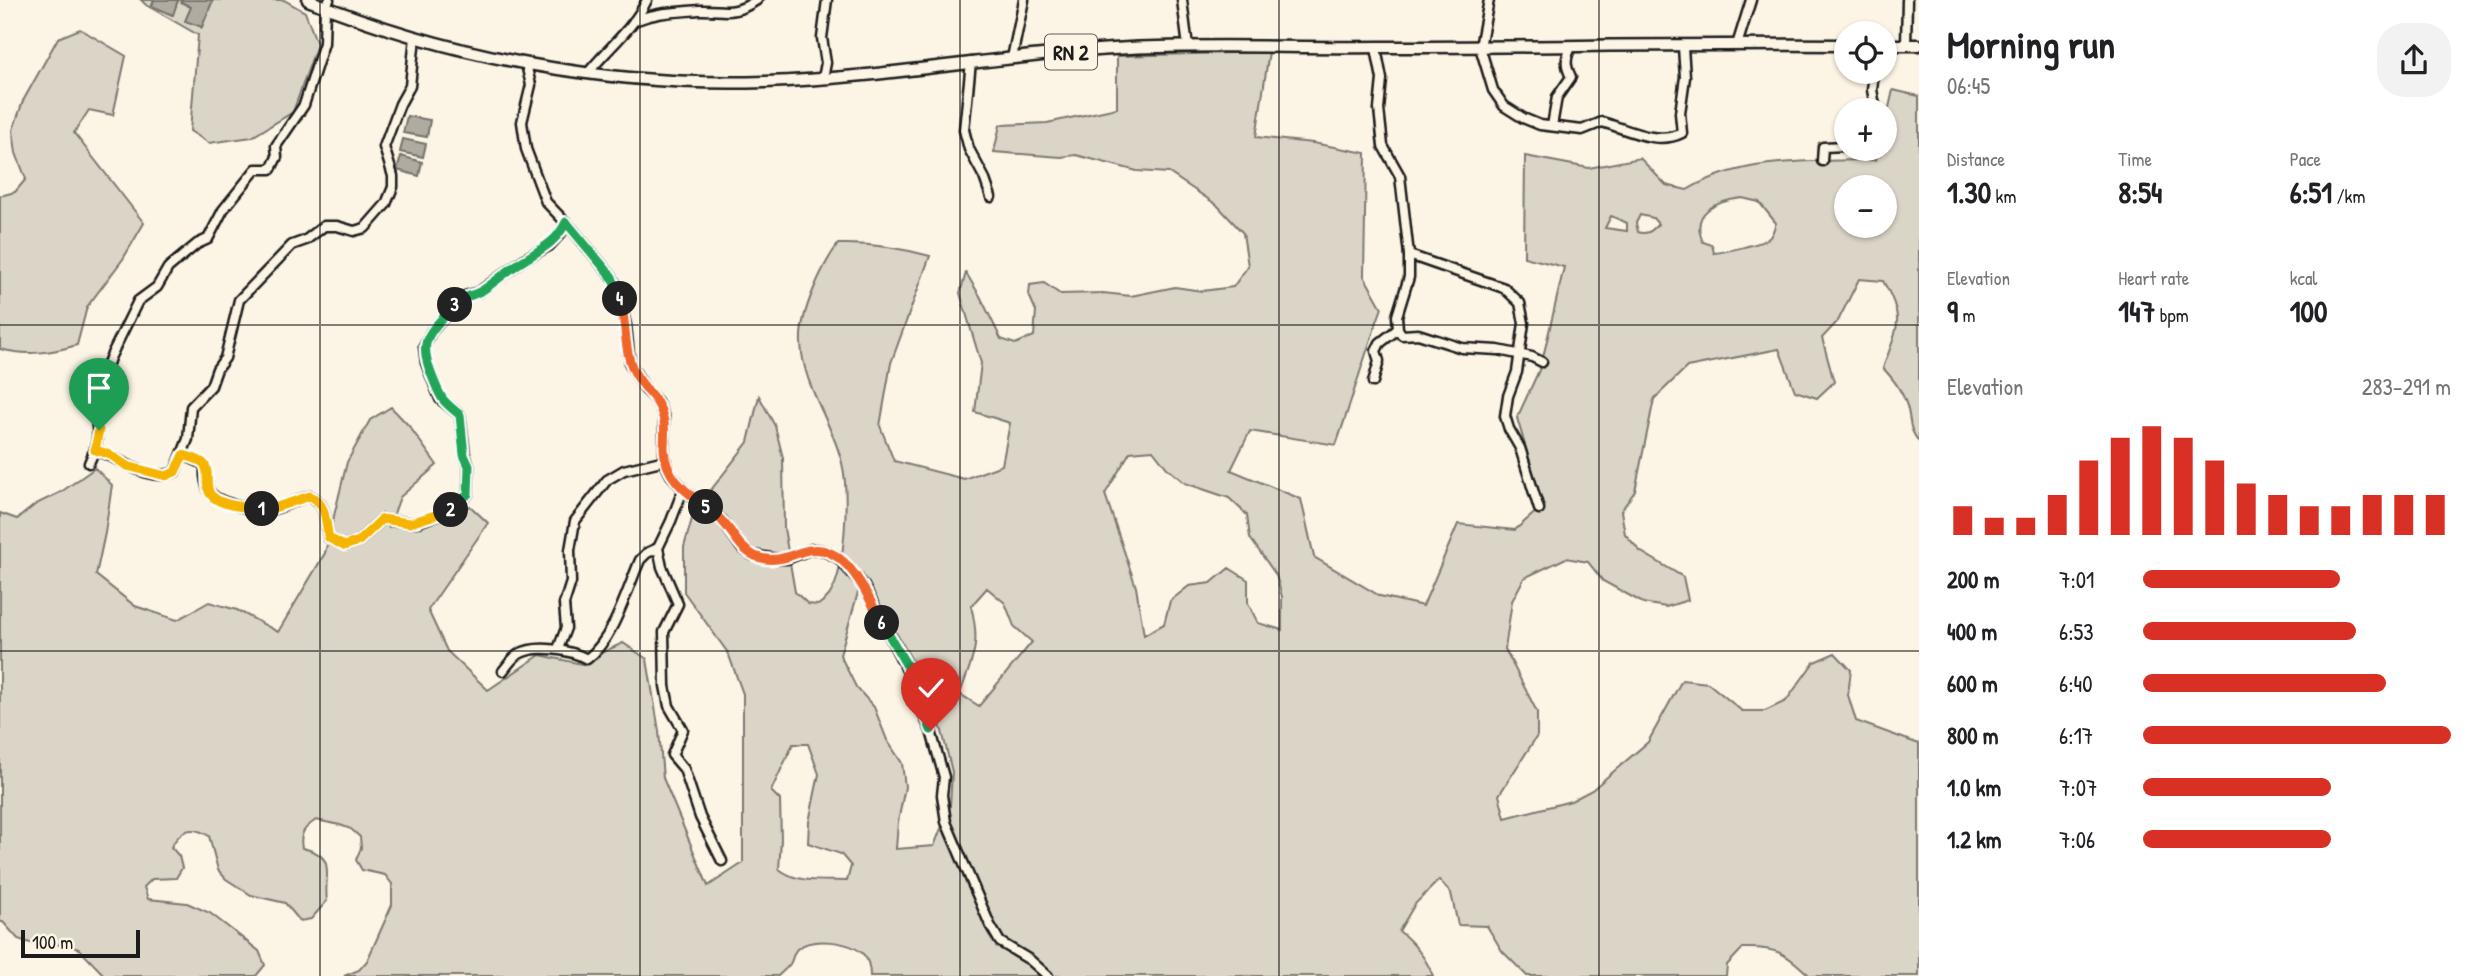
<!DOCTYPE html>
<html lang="en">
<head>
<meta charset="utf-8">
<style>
	body { margin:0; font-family:"Patrick Hand",sans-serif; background:#f2f2f2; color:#202124; height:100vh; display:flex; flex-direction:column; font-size:26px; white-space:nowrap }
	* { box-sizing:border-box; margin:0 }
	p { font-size:23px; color:#757577 }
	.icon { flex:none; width:38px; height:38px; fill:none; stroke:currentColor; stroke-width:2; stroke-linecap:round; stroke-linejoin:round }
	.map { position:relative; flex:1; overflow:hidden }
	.drawer { display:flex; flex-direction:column; background:#fff; width:560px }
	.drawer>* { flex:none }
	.buttons { position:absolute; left:1834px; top:21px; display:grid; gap:14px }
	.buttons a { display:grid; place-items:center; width:63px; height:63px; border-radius:50%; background:#fff; box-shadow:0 2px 5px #0004; font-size:35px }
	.scale { position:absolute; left:21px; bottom:18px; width:119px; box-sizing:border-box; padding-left:7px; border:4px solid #1c1c1c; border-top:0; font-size:19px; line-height:24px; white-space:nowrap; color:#1c1c1c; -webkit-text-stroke:5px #fcf5e5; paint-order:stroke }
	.pin { position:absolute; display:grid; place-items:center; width:60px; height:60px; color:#fff; margin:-72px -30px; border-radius:50% 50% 50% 0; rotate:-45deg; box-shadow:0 0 7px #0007 }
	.pin .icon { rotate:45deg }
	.km { position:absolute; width:35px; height:35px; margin:-18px; border-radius:50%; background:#222; color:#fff; font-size:19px; line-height:35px; text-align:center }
	.round { display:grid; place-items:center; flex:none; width:74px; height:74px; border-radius:28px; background:#f2f2f2 }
	.overview { display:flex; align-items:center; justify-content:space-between; height:119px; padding:0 28px }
	h1 { font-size:38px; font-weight:800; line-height:52px }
	.figures { display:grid; grid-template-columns:repeat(3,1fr); gap:10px; height:119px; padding:7px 28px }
	.figures div { display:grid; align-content:center }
	.figures b { font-size:30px; font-weight:800 }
	.figures small { font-size:19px; font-weight:400 }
	.figures p { font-size:19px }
	.chart { height:196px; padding:14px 28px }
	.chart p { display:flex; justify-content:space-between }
	.chart svg { width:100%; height:126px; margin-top:7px; stroke:#d93025; stroke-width:6 }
	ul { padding:0 28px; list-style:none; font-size:23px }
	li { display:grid; grid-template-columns:112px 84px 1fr; align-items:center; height:52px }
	li i { height:18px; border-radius:9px; background:#d93025 }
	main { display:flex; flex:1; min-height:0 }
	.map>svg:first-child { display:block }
	.green { fill:#dbd5c8; stroke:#7c7872; stroke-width:2; fill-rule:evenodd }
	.water { fill:#b0aba1; stroke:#75726c; stroke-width:2 }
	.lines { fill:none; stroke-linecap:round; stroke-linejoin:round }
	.minor-casing { stroke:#1c1c1c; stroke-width:13 }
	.major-casing { stroke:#1c1c1c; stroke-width:15 }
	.minor { stroke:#fcf5e5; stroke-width:8 }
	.major { stroke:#fcf5e5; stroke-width:10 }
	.split-1-casing { stroke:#fff; stroke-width:14 }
	.split-2-casing { stroke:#fff; stroke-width:14 }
	.split-3-casing { stroke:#fff; stroke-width:14 }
	.split-4-casing { stroke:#fff; stroke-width:14 }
	.split-5-casing { stroke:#fff; stroke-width:14 }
	.split-6-casing { stroke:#fff; stroke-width:14 }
	.split-7-casing { stroke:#fff; stroke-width:14 }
	.split-1 { stroke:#f5b400; stroke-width:9 }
	.split-2 { stroke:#f5b400; stroke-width:9 }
	.split-3 { stroke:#22a559; stroke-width:9 }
	.split-4 { stroke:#22a559; stroke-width:9 }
	.split-5 { stroke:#f0652b; stroke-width:9 }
	.split-6 { stroke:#f0652b; stroke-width:9 }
	.split-7 { stroke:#22a559; stroke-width:9 }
	.grid { fill:none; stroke:#1c1c1c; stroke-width:2; stroke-opacity:0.55 }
	.labels { text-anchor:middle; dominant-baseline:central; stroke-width:5; stroke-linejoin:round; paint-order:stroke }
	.shield { fill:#fcf5e5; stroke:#5f5d58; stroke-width:2 }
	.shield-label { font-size:21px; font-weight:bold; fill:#1c1c1c }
</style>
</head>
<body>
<main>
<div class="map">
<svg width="1919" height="976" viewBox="0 0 1919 976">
	<rect width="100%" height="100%" fill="#fcf5e5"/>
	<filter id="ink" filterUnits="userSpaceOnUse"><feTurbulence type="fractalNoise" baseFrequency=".0143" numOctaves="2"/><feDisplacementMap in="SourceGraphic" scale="14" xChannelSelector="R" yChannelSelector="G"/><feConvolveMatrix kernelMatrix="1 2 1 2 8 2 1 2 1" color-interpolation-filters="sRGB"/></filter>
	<g filter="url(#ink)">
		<g class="green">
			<polygon points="141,0 154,0 152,6 172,15 178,0 182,0 181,2 191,7 201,27 212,0 284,0 305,12 317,44 293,112 252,137 209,143 190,131 198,35 146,5"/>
			<path d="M80,29L126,56L113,115L89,110L74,133L144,223L123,259L87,307L77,345C51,353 27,356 0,349V196L15,192L26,179L16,153L13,130L23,101L58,38Z"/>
			<path d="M1269,52L1256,137L1313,143L1366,153L1364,276L1382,308C1365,353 1352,400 1336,445L1250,431L1231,470L1301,499L1314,557L1380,596L1423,606L1458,524L1515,530L1539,509L1540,496L1517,418L1541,366L1564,267L1524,257L1525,156L1589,168L1640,158L1666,185L1687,190C1743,157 1813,161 1876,160L1879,149H1885V125L1893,90L1919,96V442C1907,426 1912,422 1907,406C1902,390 1893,379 1883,368C1897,328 1906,320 1883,281L1859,279L1838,321L1822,338L1834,382L1817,398L1795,391L1779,349L1687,367L1654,399L1635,491L1621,511L1625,534L1640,551L1683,577L1688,600L1666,607L1643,603L1603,581L1588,562L1566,558L1524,578L1512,601L1505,649L1537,712V736L1499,795L1505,818L1571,801L1592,790L1648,742L1682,680L1708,683L1742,711H1765L1786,701L1814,662L1835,653L1851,670L1848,695L1856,721L1919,744V976H1810C1785,953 1778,947 1743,948L1727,965L1726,976H1527L1502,951L1487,926L1458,925L1451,893L1439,880L1415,904L1399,931C1414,943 1426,958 1433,976H870C870,969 869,961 864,955C851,941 812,936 797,949C793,953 793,959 790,964C787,968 782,972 778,976H344L359,970L367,961L392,905V884L385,875L362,870L356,860L361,848L360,837L351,829L340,825L316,820C304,828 299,834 302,848C339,856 323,875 327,901L311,919L300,921L285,903L251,895L226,879L218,870L209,836C192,825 181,829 171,847L179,856L182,868L176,878L152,879L144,887L148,899L187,903L210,913L259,951L265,965L256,976H105L79,949L67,945L30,943L18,939L3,922H0V513L17,519L36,504L61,492L95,468L112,485L105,533L96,575L135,606L177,620L209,602L237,610L278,632L325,553L347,462L370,420L391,407L409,426L437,465L400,497L389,527H421L470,506L488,523L428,610L447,651L488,690L540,655L586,665L603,652L623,643L647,659L659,731L663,778L708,886L743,863V694L728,653L684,592V547L694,512L748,442L759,396L775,426L783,458L784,528L795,592L808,604L818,605C822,602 828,598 830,594C846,570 849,491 842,463C832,421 803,387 801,343C799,315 822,266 838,244C871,243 898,247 930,256L891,363L880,426L894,461L964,479L1002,465L1010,423L975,412L981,363L960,293L966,273L980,296L1001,339L1015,344L1034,336L1036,311L1029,295L1030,285L1044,283L1060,294L1103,293L1131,296L1175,287L1202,291L1233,287L1248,266L1243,233L1217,205L1169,173L1137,171L1076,155L1061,157L994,152L1000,125L1047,123L1117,108V56ZM1846,187H1885V226H1846ZM1742,198L1759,202L1776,223C1774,228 1773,234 1769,238C1762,244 1724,252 1714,253L1712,245L1703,242C1689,211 1718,201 1742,198ZM1640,215L1653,218L1658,224C1652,231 1647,235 1638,232L1636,223ZM1611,216L1627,223V231L1605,228ZM1153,450L1167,468L1185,483L1229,498L1247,515L1250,538L1276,575L1282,597V630L1258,623L1248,603V580L1229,568L1211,583L1189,586L1170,601L1164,624L1144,635L1136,587L1105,494L1130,452ZM863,575L925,683L942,731L952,772L950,806L934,846L896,849L898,822L905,787L902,763L887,740L874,707L856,687L840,655ZM987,588L1005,603L1014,626L1032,642L979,706L960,694C973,657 981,645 971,606ZM793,744H808L819,774L809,822L808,843L841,854L851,866L847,881C824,880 798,884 779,869L781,840L780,800L771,791Z"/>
		</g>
		<g class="water">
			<polygon points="154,0 178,0 173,15 152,6"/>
			<polygon points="182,0 213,0 202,27 185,21 191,7 181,2"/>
			<polygon points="407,116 430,120 427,137 403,133"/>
			<polygon points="403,139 426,144 423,157 400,152"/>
			<polygon points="401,156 422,162 419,176 397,170"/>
		</g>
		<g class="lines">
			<g class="minor-casing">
				<g id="minor">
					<polyline points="1182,0 1188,47"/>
					<path d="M1489,0L1480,47L1493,90L1504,106L1523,118L1540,125L1582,130L1602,122C1627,129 1657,146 1682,133L1680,113L1685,77L1683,47"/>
					<path d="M634,21C656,12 676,12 699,10C725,9 731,17 757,0"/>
					<polyline points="1737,45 1751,0"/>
					<polyline points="1906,45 1907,0"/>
					<polyline points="1376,48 1382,79 1379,109 1383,146 1400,176 1409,255 1409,277 1397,316 1398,329 1402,335 1418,334 1462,348 1498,350 1532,357 1542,362"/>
					<polyline points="1012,58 1024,0"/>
					<polyline points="971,62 964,130 969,149 984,177 991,197"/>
					<polyline points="526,64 531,85 522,122 526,149 546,202 571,228 612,277 617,287 626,325 630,364 646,390 657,401 664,417 664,454 666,465 671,475 684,490 722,520 741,547 752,555 777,559 787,559 812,549 821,550 837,557 864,586 914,684 923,713 931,731 944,777 942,795 946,822 990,925 1000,942 1030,960 1048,976"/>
					<polyline points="1874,72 1872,90 1876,110"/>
					<path d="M588,73C608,48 633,29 647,0"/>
					<polyline points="823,78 826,63 822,38 827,0"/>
					<path d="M1552,126L1557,97L1571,77C1565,65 1565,58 1572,46"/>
					<polyline points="1822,161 1823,147 1846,146"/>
					<polyline points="1409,255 1504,288 1520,303 1524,323 1517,372 1508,396 1505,416 1509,429 1520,448 1539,509"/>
					<polyline points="1373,382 1379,361 1376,351 1380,343 1398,329"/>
					<path d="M95,450C119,457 149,484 175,472L188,439L191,407L211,386L217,369L225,358L239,300L292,245L306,240L324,226H337L354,231L365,228L386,204L393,187V176L384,147L400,104L410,86L415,37"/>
					<path d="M183,455C218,469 198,463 208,489C213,503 254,511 268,510C282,509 296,499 310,496C327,503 325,522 329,538L344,546L359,541L382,519L410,523L421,521L453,509L468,494L469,466L465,455L460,415L440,399L426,363L424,347L431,332L462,297L479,292L526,258L549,246L561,233L566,222"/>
					<path d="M89,463C103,433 96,429 93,398L100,386L110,358L138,301L157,287L168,268L197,244L208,239L223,210L256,169H271L277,157L276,146L304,105L324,43L325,7L329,0"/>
					<polyline points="687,493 681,495 671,521 658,548 662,567 678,604 664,632 665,686 669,706 683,730 672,755 684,769 700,817 722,861"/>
					<polyline points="558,649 566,628 564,604 571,582 570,550 575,521 607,480 624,470 665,460"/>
					<path d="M503,671C507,666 513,657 519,654C536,644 571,650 587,659C613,640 627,590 640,560L647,553L658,548"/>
				</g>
			</g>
			<g class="major-casing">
				<g id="major">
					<path d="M308,0C452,58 609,87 765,82C887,78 1007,54 1129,48C1213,44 1296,48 1379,47C1535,47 1690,44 1846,45"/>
					<polyline points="1885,45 1919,45"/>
				</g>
			</g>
			<use href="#minor" class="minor"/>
			<use href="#major" class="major"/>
		</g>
	</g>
	<g class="lines" filter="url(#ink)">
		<g class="split-1-casing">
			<path id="split-1" d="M99,430L95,450L109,454L127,466L166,476L175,472L183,455C189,457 200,459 204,464C211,472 203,488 212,496C223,507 248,507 262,509"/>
		</g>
		<g class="split-2-casing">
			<path id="split-2" d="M262,509L268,510L310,496C327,503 325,522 329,538L344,546L359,541L382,519L410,523L451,510"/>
		</g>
		<g class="split-3-casing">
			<path id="split-3" d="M451,510L468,494L469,466L464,455L460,415C443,401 442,401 434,381C417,340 426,336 455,305"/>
		</g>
		<g class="split-4-casing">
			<path id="split-4" d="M455,305C463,296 473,296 483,290C495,282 506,272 518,264C537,251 556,244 566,222L612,277L620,299"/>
		</g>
		<g class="split-5-casing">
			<path id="split-5" d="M620,299C627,321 623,346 632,367C639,386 659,397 663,417C666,426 664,439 664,449C665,477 685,491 706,507"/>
		</g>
		<g class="split-6-casing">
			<path id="split-6" d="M706,507C711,511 718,516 722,521C734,533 739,549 755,556C771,563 786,558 801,552C845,537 866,594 882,623"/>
		</g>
		<g class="split-7-casing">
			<polyline id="split-7" points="882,623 907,666 931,730"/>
		</g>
		<use href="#split-1" class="split-1"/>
		<use href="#split-2" class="split-2"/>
		<use href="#split-3" class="split-3"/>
		<use href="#split-4" class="split-4"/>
		<use href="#split-5" class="split-5"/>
		<use href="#split-6" class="split-6"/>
		<use href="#split-7" class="split-7"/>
	</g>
	<path class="grid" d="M320,0V976M640,0V976M960,0V976M1279,0V976M1599,0V976M0,325H1919M0,651H1919"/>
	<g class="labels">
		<rect class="shield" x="1045" y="34.5" width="52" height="35" rx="5"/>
		<g class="shield-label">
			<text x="1071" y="52">RN 2</text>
		</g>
	</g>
</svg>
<div class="buttons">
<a><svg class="icon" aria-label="locate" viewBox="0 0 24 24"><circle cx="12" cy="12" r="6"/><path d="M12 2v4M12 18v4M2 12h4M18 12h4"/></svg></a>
<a>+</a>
<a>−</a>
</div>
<div class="scale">100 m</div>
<div class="pin" style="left:99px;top:430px;background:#1e9e55"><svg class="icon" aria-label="arrive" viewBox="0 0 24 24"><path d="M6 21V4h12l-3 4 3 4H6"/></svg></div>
<div class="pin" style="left:931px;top:730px;background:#d93025"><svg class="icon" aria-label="check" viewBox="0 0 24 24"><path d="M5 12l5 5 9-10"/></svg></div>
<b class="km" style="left:262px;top:509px">1</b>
<b class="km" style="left:451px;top:510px">2</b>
<b class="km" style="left:455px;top:305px">3</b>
<b class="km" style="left:620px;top:299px">4</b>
<b class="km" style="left:706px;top:507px">5</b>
<b class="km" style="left:882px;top:623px">6</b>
</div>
<section class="drawer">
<div class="overview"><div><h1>Morning run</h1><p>06:45</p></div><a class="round"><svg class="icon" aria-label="share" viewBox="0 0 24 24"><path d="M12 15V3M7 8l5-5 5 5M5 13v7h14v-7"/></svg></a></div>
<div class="figures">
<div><p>Distance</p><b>1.30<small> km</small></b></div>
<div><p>Time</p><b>8:54</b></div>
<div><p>Pace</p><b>6:51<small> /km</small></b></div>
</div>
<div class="figures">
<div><p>Elevation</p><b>9<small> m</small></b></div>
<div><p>Heart rate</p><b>147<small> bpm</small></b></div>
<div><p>kcal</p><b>100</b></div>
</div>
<div class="chart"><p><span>Elevation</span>283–291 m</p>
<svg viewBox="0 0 160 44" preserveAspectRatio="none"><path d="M5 44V34M15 44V38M25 44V38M35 44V30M45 44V18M55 44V10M65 44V6M75 44V10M85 44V18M95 44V26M105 44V30M115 44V34M125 44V34M135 44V30M145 44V30M155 44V30"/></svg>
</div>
<ul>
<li><b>200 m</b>7:01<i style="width:64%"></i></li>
<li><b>400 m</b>6:53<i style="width:69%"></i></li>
<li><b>600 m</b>6:40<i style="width:79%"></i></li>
<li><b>800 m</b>6:17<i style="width:100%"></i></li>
<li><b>1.0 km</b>7:07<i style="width:61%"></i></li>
<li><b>1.2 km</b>7:06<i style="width:61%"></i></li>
</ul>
</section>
</main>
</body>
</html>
